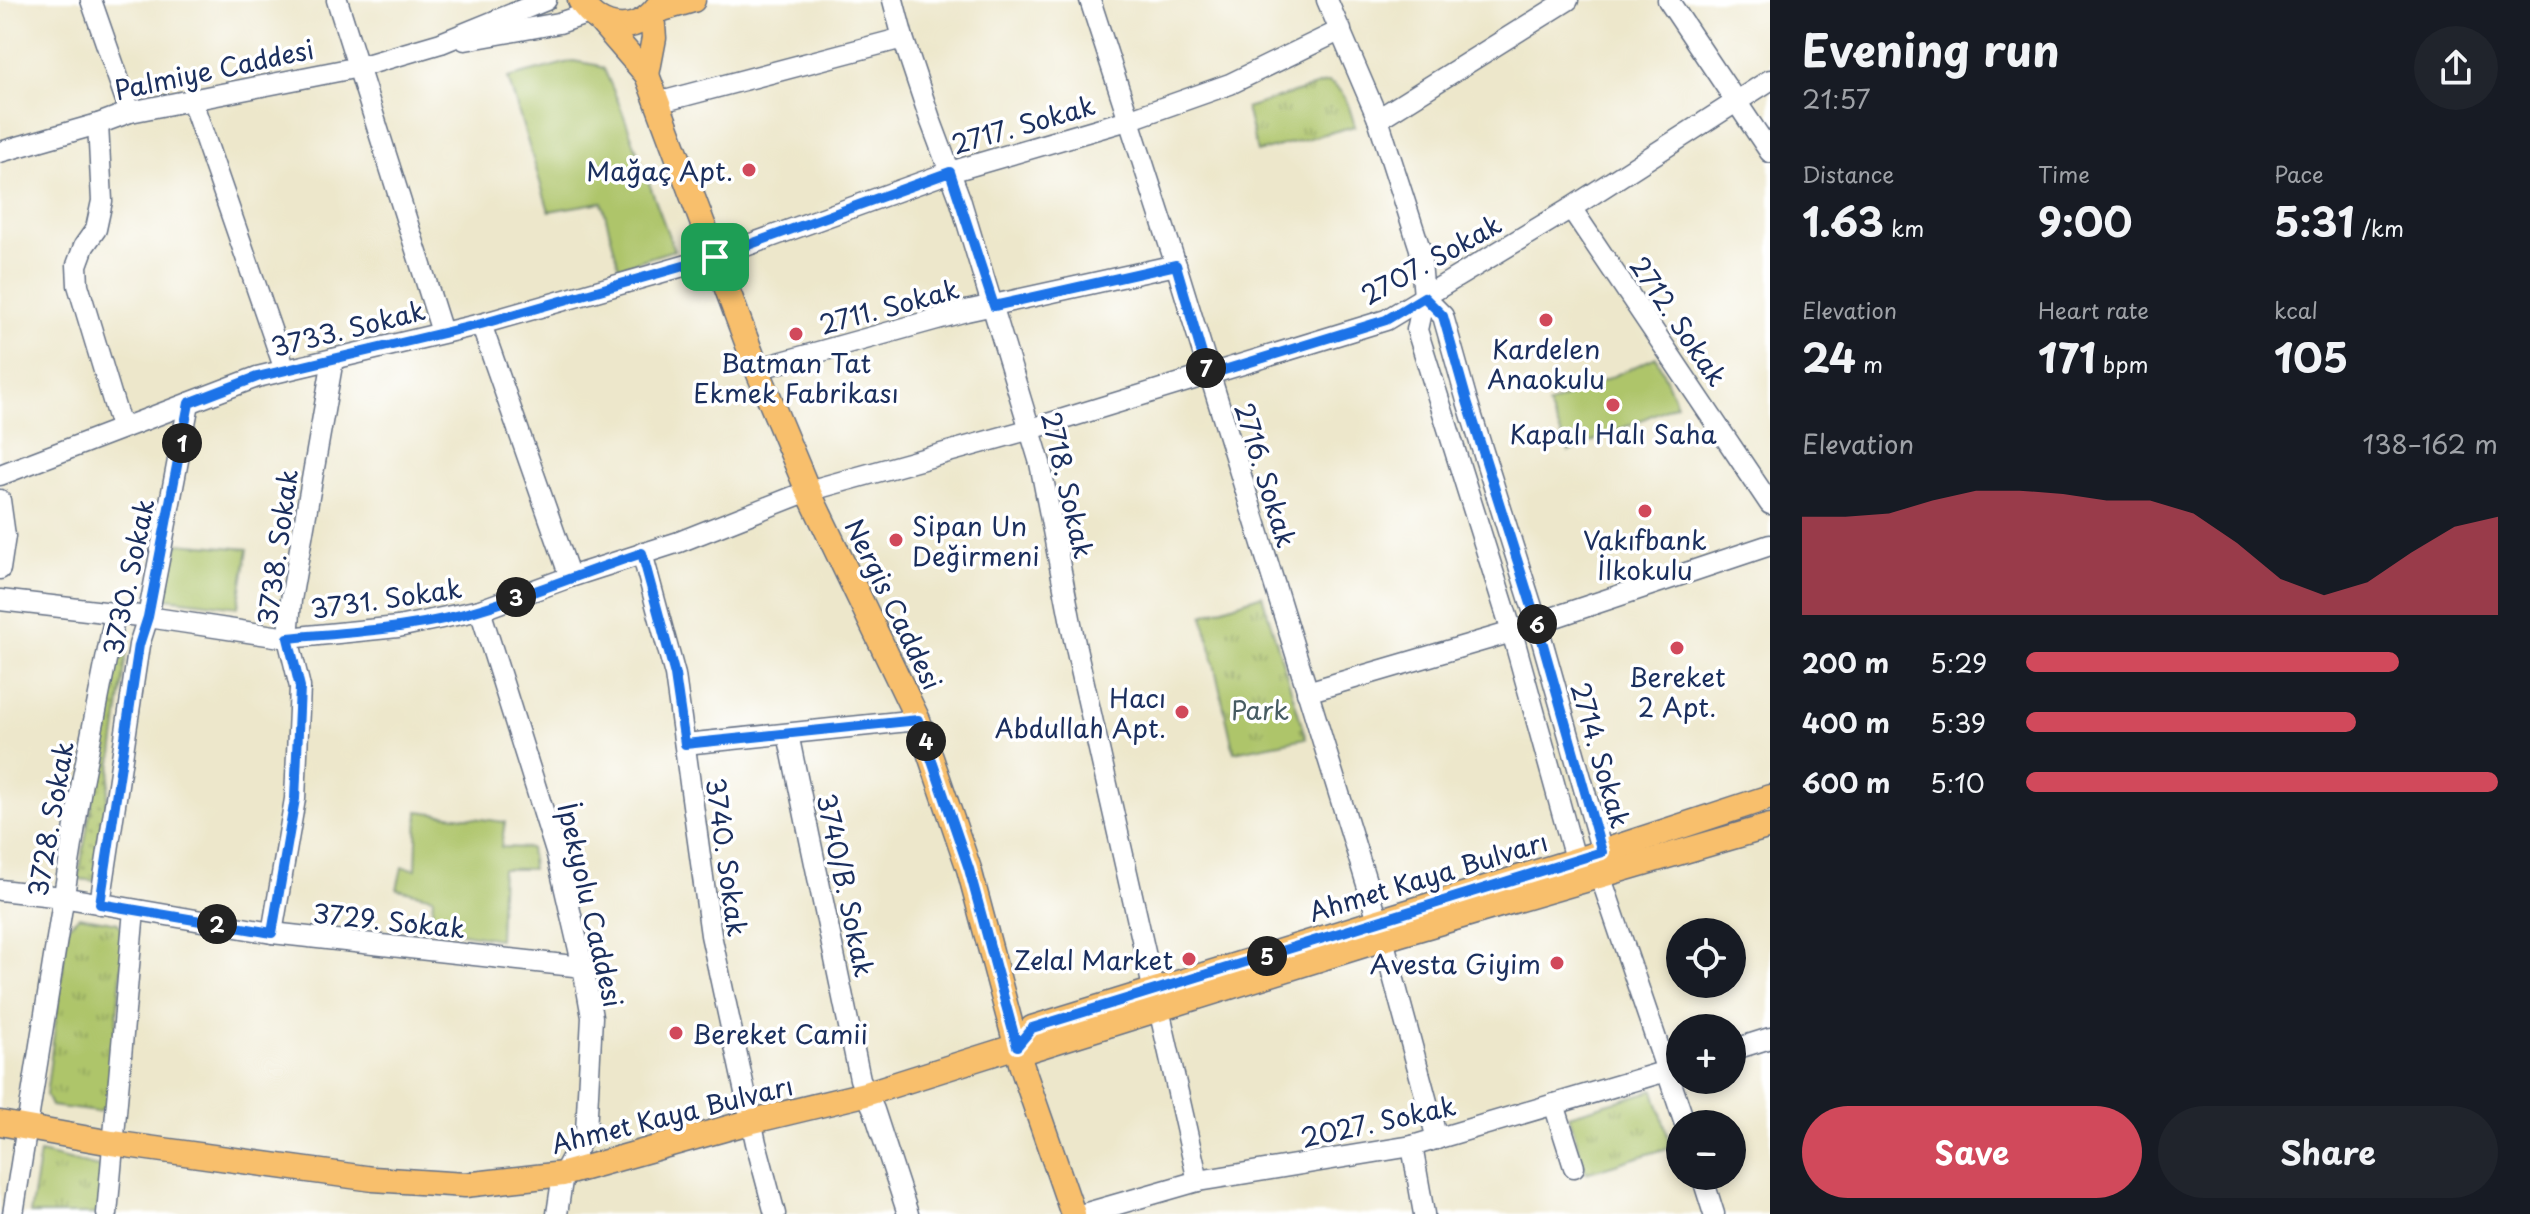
<!DOCTYPE html>
<html lang="en">
<head>
<meta charset="utf-8">
<style>
	body { margin:0; font-family:"Playpen Sans",sans-serif; background:#20242c; color:#f1f3f6; height:100vh; display:flex; flex-direction:column; font-size:30px; white-space:nowrap }
	* { box-sizing:border-box; margin:0 }
	p { font-size:26px; color:#9ea1a6 }
	.icon { flex:none; width:44px; height:44px; fill:none; stroke:currentColor; stroke-width:2; stroke-linecap:round; stroke-linejoin:round }
	.map { position:relative; flex:1; overflow:hidden }
	.sheet { display:flex; flex-direction:column; background:#171b24; width:760px }
	.sheet>* { flex:none }
	.fabs { position:absolute; left:1666px; top:918px; display:grid; gap:16px }
	.fabs a { display:grid; place-items:center; width:80px; height:80px; border-radius:50%; background:#171b24; box-shadow:0 4px 12px #0003; font-size:40px }
	.pin { position:absolute; display:grid; place-items:center; width:68px; height:68px; color:#fff; margin:-34px; border-radius:16px; box-shadow:0 4px 12px #0006 }
	.km { position:absolute; width:40px; height:40px; margin:-20px; border-radius:50%; background:#222; color:#fff; font-size:22px; line-height:40px; text-align:center }
	.round { display:grid; place-items:center; flex:none; width:84px; height:84px; border-radius:42px; background:#20242c }
	.summary { display:flex; align-items:center; justify-content:space-between; height:136px; padding:0 32px }
	h1 { font-size:44px; font-weight:700; line-height:60px }
	.figures { display:grid; grid-template-columns:repeat(3,1fr); gap:12px; height:136px; padding:8px 32px }
	.figures div { display:grid; align-content:center }
	.figures b { font-size:40px; font-weight:700 }
	.figures small { font-size:22px; font-weight:400 }
	.figures p { font-size:22px }
	.chart { height:224px; padding:16px 32px }
	.chart p { display:flex; justify-content:space-between }
	.chart svg { width:100%; height:144px; margin-top:8px; fill:#d1495b; opacity:.7 }
	.action { display:flex; gap:16px; margin-top:auto; padding:16px 32px }
	.action a { flex:1; height:92px; border-radius:48px; background:#d1495b; color:#fff; font-size:32px; font-weight:700; line-height:92px; text-align:center }
	.action a+a { background:#20242c; color:#f1f3f6 }
	ul { padding:0 32px; list-style:none; font-size:26px }
	li { display:grid; grid-template-columns:128px 96px 1fr; align-items:center; height:60px }
	li i { height:20px; border-radius:10px; background:#d1495b }
	main { display:flex; flex:1; min-height:0 }
	.map>svg:first-child { display:block }
	.grass { fill:url(#grass-dots); stroke:#647a64; stroke-width:2 }
	.park { fill:url(#park-tufts); stroke:#647a64; stroke-width:2 }
	.garden { fill:#aec56b; stroke:#647a64; stroke-width:2 }
	.lines { fill:none; stroke-linecap:round; stroke-linejoin:round }
	.minor-casing { stroke:#646f84; stroke-width:23 }
	.major-casing { stroke:#646f84; stroke-width:27 }
	.minor { stroke:#fff; stroke-width:20 }
	.major { stroke:#f8bf6c; stroke-width:24 }
	.route-casing { stroke:#fff; stroke-width:16 }
	.route { stroke:#1a73e8; stroke-width:10 }
	.poi-dot { fill:#d1495b; stroke:#fff; stroke-width:3 }
	.labels { text-anchor:middle; dominant-baseline:central; stroke-width:7; stroke-linejoin:round; paint-order:stroke }
	.street-label { font-size:26px; fill:#1b2f5e; stroke:#fff }
	.poi-label { font-size:26px; fill:#1b2f5e; stroke:#fff }
	.park-label { font-size:26px; fill:#475c62; stroke:#fff }
</style>
</head>
<body>
<main>
<div class="map">
<svg width="1770" height="1214" viewBox="0 0 1770 1214">
	<defs>
		<pattern id="grass-dots" width="8" height="8" patternUnits="userSpaceOnUse" patternTransform="scale(2)"><rect width="8" height="8" fill="#aec56b"/><path d="M2 2h.1M6 6h.1" fill="none" stroke="#8da05b" stroke-width="1.8" stroke-linecap="round"/></pattern>
		<pattern id="park-tufts" width="24" height="20" patternUnits="userSpaceOnUse" patternTransform="scale(2)"><rect width="24" height="20" fill="#aec56b"/><path d="M3 7l-1-3M5 7V3M7 7l1-3M15 17l-1-3M17 17v-4M19 17l1-3" fill="none" stroke="#8da05b"/></pattern>
	</defs>
	<rect width="100%" height="100%" fill="#fff"/>
	<filter id="ink" filterUnits="userSpaceOnUse"><feTurbulence type="fractalNoise" baseFrequency=".0125" numOctaves="2"/><feDisplacementMap in="SourceGraphic" scale="16" xChannelSelector="R" yChannelSelector="G"/><feConvolveMatrix kernelMatrix="1 2 1 2 8 2 1 2 1" color-interpolation-filters="sRGB"/></filter>
	<filter id="wash" filterUnits="userSpaceOnUse"><feTurbulence type="fractalNoise" baseFrequency=".006" numOctaves="4" result="noise"/><feDisplacementMap in="SourceGraphic" scale="32" xChannelSelector="R" yChannelSelector="G"/><feGaussianBlur stdDeviation="1.8" result="paint"/><feColorMatrix in="noise" values="0 0 0 0 0 0 0 0 0 0 0 0 0 0 0 0 0 1.4 0 .05"/><feComposite in="paint" operator="in"/></filter>
	<g filter="url(#wash)">
		<rect width="100%" height="100%" fill="#ede7cb"/>
		<polygon class="grass" points="122,636 129,636 96,881 78,879"/>
		<g class="park">
			<path d="M1328,82C1347,91 1349,108 1355,126L1257,152L1246,108Z"/>
			<polygon points="1262,595 1306,738 1234,752 1203,615"/>
			<polygon points="79,916 118,923 125,935 108,1107 97,1112 51,1106 46,1095 68,926"/>
			<polygon points="1654,1090 1671,1147 1586,1173 1569,1115"/>
			<polygon points="40,1153 103,1168 99,1214 30,1214"/>
		</g>
		<g class="garden">
			<polygon points="573,61 596,65 604,69 621,108 674,250 619,267 602,202 549,211 508,78"/>
			<polygon points="1656,357 1677,404 1569,452 1548,405"/>
			<polygon points="178,543 248,549 238,607 167,598 166,592"/>
			<polygon points="418,811 505,822 501,847 530,848 532,869 502,869 499,939 431,928 433,897 397,889 402,867 416,869"/>
		</g>
	</g>
	<g filter="url(#ink)">
		<g class="lines">
			<g class="minor-casing">
				<g id="minor">
					<polyline points="91,0 130,112"/>
					<polyline points="337,0 442,332"/>
					<polyline points="893,0 903,38 930,119 960,199 1040,463 1074,639 1154,992"/>
					<polyline points="1090,0 1176,265 1378,920"/>
					<polyline points="1327,0 1378,119 1420,249 1424,297 1417,330 1512,632 1572,848 1575,859 1587,866"/>
					<polyline points="1668,0 1770,152"/>
					<polyline points="465,40 559,23 589,13"/>
					<polyline points="192,101 285,370"/>
					<polyline points="657,103 903,38"/>
					<polyline points="1378,119 1568,0"/>
					<polyline points="98,124 102,201 96,229 84,246 77,265 78,285 121,427"/>
					<polyline points="0,152 98,124 130,112 359,67 441,43 546,0"/>
					<polyline points="1571,208 1770,504"/>
					<polyline points="1424,297 1443,316 1467,401 1537,623 1598,838 1602,852 1600,875 1685,1124"/>
					<polyline points="481,324 570,577"/>
					<polyline points="757,369 966,311 1176,265"/>
					<polyline points="0,475 257,377 481,324 715,257 950,172 1128,120 1230,84 1341,30"/>
					<polyline points="0,500 5,536 0,569"/>
					<polyline points="642,553 675,675 711,935 756,1143 775,1214"/>
					<polyline points="0,600 148,617 288,638 398,627 480,610 570,577 679,542 808,491 1031,429 1386,320 1571,208 1770,80"/>
					<polyline points="480,610 557,855 583,967 592,1017 586,1132 563,1174 557,1214"/>
					<polyline points="1537,623 1770,545"/>
					<polyline points="1307,692 1512,632"/>
					<polyline points="788,734 860,1079 874,1110 908,1214"/>
					<polyline points="685,744 918,720"/>
					<polyline points="0,890 62,897 272,933 583,967"/>
					<polyline points="100,904 139,645 148,617 189,403"/>
					<polyline points="272,933 295,799 300,687 288,638 291,600 333,359"/>
					<polyline points="1383,939 1437,1139"/>
					<polyline points="1159,1009 1198,1181"/>
					<polyline points="1732,1050 1770,1038"/>
					<polyline points="1554,1104 1574,1167"/>
					<polyline points="1412,1146 1424,1214"/>
					<polyline points="1702,1176 1714,1214"/>
					<polyline points="13,1214 82,782 115,614"/>
					<polyline points="107,1214 134,910"/>
					<polyline points="1083,1214 1198,1181 1412,1146 1680,1067"/>
				</g>
			</g>
			<g class="major-casing">
				<g id="major">
					<path d="M580,0C602,35 641,35 662,0"/>
					<polyline points="656,11 693,0"/>
					<polyline points="601,22 647,75 757,369 808,491 918,720 969,869 1022,1067 1073,1214"/>
					<polyline points="647,75 654,38 652,14"/>
					<polyline points="1017,1046 1031,1049 1383,939 1770,826"/>
					<polyline points="0,1123 112,1143 373,1179 465,1185 563,1174 753,1121 865,1094 1017,1046 1032,1028 1602,852 1770,797"/>
				</g>
			</g>
			<use href="#minor" class="minor"/>
			<use href="#major" class="major"/>
		</g>
	</g>
	<g class="lines" filter="url(#ink)">
		<g class="route-casing">
			<path id="route" d="M950,172L994,306L1176,265L1208,375L1386,320L1424,297L1443,316L1467,401L1537,623L1602,852L1032,1028L1017,1046L969,869L918,720L685,744L675,675L642,553C588,571 535,593 481,609C419,629 352,632 288,638L300,687L295,799L272,933L100,904L139,645L148,617L189,403L257,377L481,324L715,257Z"/>
		</g>
		<use href="#route" class="route"/>
	</g>
	<g class="poi-dot">
		<circle cx="749" cy="170" r="8"/>
		<circle cx="1546" cy="320" r="8"/>
		<circle cx="796" cy="334" r="8"/>
		<circle cx="1613" cy="405" r="8"/>
		<circle cx="1645" cy="511" r="8"/>
		<circle cx="896" cy="540" r="8"/>
		<circle cx="1677" cy="648" r="8"/>
		<circle cx="1182" cy="712" r="8"/>
		<circle cx="1189" cy="959" r="8"/>
		<circle cx="1557" cy="963" r="8"/>
		<circle cx="676" cy="1033" r="8"/>
	</g>
	<g class="labels">
		<g class="street-label">
			<text transform="translate(214 69) rotate(-12)">Palmiye Caddesi</text>
			<text transform="translate(1023 124) rotate(-16)">2717. Sokak</text>
			<text transform="translate(1431 259) rotate(-29)">2707. Sokak</text>
			<text transform="translate(889 306) rotate(-15)">2711. Sokak</text>
			<text transform="translate(1679 321) rotate(56)">2712. Sokak</text>
			<text transform="translate(348 328) rotate(-14)">3733. Sokak</text>
			<text transform="translate(1266 475) rotate(73)">2716. Sokak</text>
			<text transform="translate(1068 485) rotate(77)">2718. Sokak</text>
			<text transform="translate(277 547) rotate(-82)">3738. Sokak</text>
			<text transform="translate(128 577) rotate(-78)">3730. Sokak</text>
			<text transform="translate(386 598) rotate(-8)">3731. Sokak</text>
			<text transform="translate(894 604) rotate(64)">Nergis Caddesi</text>
			<text transform="translate(1601 755) rotate(74)">2714. Sokak</text>
			<text transform="translate(50 819) rotate(-80)">3728. Sokak</text>
			<text transform="translate(727 857) rotate(82)">3740. Sokak</text>
			<text transform="translate(1428 876) rotate(-17)">Ahmet Kaya Bulvarı</text>
			<text transform="translate(846 885) rotate(78)">3740/B. Sokak</text>
			<text transform="translate(591 905) rotate(77)">İpekyolu Caddesi</text>
			<text transform="translate(389 920) rotate(6)">3729. Sokak</text>
			<text transform="translate(672 1114) rotate(-14)">Ahmet Kaya Bulvarı</text>
			<text transform="translate(1378 1121) rotate(-12)">2027. Sokak</text>
		</g>
		<g class="poi-label">
			<text x="733" y="170" text-anchor="end">Mağaç Apt.</text>
			<text x="1546" y="348">Kardelen<tspan x="1546" dy="30">Anaokulu</tspan></text>
			<text x="796" y="362">Batman Tat<tspan x="796" dy="30">Ekmek Fabrikası</tspan></text>
			<text x="1613" y="433">Kapalı Halı Saha</text>
			<text x="912" y="525" text-anchor="start">Sipan Un<tspan x="912" dy="30">Değirmeni</tspan></text>
			<text x="1645" y="539">Vakıfbank<tspan x="1645" dy="30">İlkokulu</tspan></text>
			<text x="1677" y="676">Bereket<tspan x="1677" dy="30">2 Apt.</tspan></text>
			<text x="1166" y="697" text-anchor="end">Hacı<tspan x="1166" dy="30">Abdullah Apt.</tspan></text>
			<text x="1173" y="959" text-anchor="end">Zelal Market</text>
			<text x="1541" y="963" text-anchor="end">Avesta Giyim</text>
			<text x="692" y="1033" text-anchor="start">Bereket Camii</text>
		</g>
		<g class="park-label">
			<text x="1260" y="709">Park</text>
		</g>
	</g>
</svg>
<div class="fabs">
<a><svg class="icon" aria-label="locate" viewBox="0 0 24 24"><circle cx="12" cy="12" r="6"/><path d="M12 2v4M12 18v4M2 12h4M18 12h4"/></svg></a>
<a>+</a>
<a>−</a>
</div>
<div class="pin" style="left:715px;top:257px;background:#1e9e55"><svg class="icon" aria-label="arrive" viewBox="0 0 24 24"><path d="M6 21V4h12l-3 4 3 4H6"/></svg></div>
<b class="km" style="left:182px;top:443px">1</b>
<b class="km" style="left:217px;top:924px">2</b>
<b class="km" style="left:516px;top:597px">3</b>
<b class="km" style="left:926px;top:741px">4</b>
<b class="km" style="left:1267px;top:956px">5</b>
<b class="km" style="left:1537px;top:624px">6</b>
<b class="km" style="left:1206px;top:368px">7</b>
</div>
<section class="sheet">
<div class="summary"><div><h1>Evening run</h1><p>21:57</p></div><a class="round"><svg class="icon" aria-label="share" viewBox="0 0 24 24"><path d="M12 15V3M7 8l5-5 5 5M5 13v7h14v-7"/></svg></a></div>
<div class="figures">
<div><p>Distance</p><b>1.63<small> km</small></b></div>
<div><p>Time</p><b>9:00</b></div>
<div><p>Pace</p><b>5:31<small> /km</small></b></div>
</div>
<div class="figures">
<div><p>Elevation</p><b>24<small> m</small></b></div>
<div><p>Heart rate</p><b>171<small> bpm</small></b></div>
<div><p>kcal</p><b>105</b></div>
</div>
<div class="chart"><p><span>Elevation</span>138–162 m</p>
<svg viewBox="0 0 160 44" preserveAspectRatio="none"><path d="M0 44V14L10 14L20 13L30 9L40 6L50 6L60 7L70 9L80 9L90 13L100 22L110 33L120 38L130 34L140 25L150 17L160 14V44z"/></svg>
</div>
<ul>
<li><b>200 m</b>5:29<i style="width:79%"></i></li>
<li><b>400 m</b>5:39<i style="width:70%"></i></li>
<li><b>600 m</b>5:10<i style="width:100%"></i></li>
</ul>
<div class="action"><a>Save</a><a>Share</a></div>
</section>
</main>
</body>
</html>
